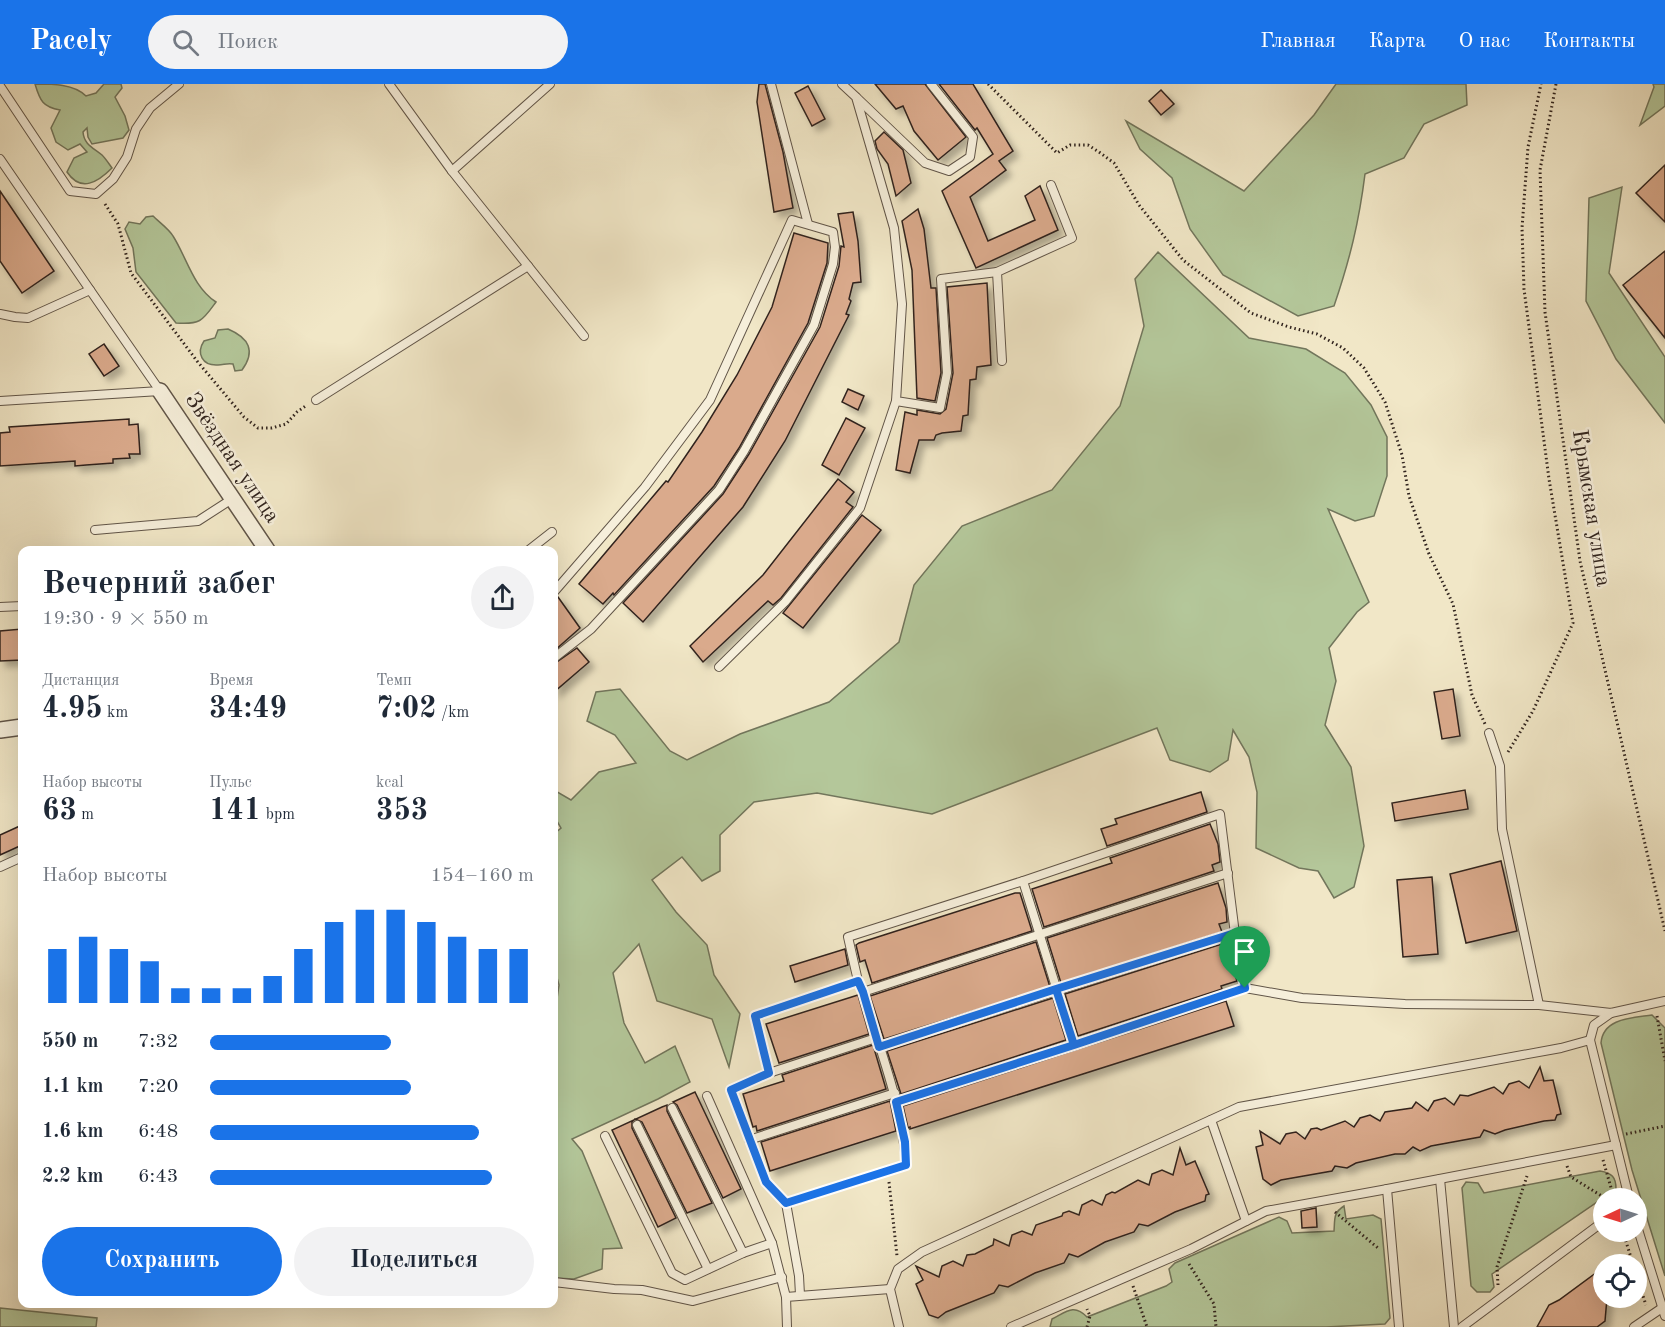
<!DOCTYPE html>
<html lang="ru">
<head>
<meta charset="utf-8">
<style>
	body { margin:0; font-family:"Old Standard TT",serif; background:#f2f2f3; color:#1f2937; height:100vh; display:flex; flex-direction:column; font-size:22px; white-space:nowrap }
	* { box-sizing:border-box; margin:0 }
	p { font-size:20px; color:#747a83 }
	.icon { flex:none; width:33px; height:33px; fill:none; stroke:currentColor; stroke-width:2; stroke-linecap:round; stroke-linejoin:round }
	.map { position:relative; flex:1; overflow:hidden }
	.details { position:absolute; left:18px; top:462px; width:540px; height:762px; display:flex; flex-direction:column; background:#fff; border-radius:12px; box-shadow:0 6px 24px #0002 }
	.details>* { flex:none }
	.needle { width:39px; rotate:266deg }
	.controls { position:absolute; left:1593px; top:1104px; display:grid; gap:12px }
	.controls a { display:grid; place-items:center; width:54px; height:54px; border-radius:50%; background:#fff; box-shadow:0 6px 24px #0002; font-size:30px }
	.pin { position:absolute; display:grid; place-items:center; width:51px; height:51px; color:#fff; margin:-62px -26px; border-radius:50% 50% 50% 0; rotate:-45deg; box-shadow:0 0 6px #0007 }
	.pin .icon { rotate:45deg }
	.round { display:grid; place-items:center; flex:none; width:63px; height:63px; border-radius:32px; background:#f2f2f3 }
	.head { display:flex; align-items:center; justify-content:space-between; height:102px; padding:0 24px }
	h1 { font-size:33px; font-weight:700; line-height:45px }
	.figures { display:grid; grid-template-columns:repeat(3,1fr); gap:9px; height:102px; padding:6px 24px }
	.figures div { display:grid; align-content:center }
	.figures b { font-size:30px; font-weight:700 }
	.figures small { font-size:16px; font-weight:400 }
	.figures p { font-size:16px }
	.chart { height:168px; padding:12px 24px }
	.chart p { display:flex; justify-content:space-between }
	.chart svg { width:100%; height:108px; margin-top:6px; stroke:#1a73e8; stroke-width:6 }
	.primary-button { display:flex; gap:12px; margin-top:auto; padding:12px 24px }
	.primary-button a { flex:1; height:69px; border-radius:36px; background:#1a73e8; color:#fff; font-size:24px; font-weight:700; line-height:69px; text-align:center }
	.primary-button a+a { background:#f2f2f3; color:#1f2937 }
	ul { padding:0 24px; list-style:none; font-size:20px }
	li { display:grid; grid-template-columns:96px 72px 1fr; align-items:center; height:45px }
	li i { height:15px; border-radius:8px; background:#1a73e8 }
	header { display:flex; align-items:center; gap:36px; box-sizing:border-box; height:84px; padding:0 30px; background:#1a73e8; color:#fff }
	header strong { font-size:28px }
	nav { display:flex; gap:33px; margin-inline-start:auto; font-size:21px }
	.search { width:420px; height:54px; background:#f2f2f3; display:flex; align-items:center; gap:15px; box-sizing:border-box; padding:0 21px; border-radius:33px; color:#747a83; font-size:22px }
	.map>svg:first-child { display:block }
	.green { fill:#b4c79a; stroke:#72765c; stroke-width:1.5 }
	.building { fill:#daaa8c; stroke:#31241e; stroke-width:1.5; filter:url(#shadow) }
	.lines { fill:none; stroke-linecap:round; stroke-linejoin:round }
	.service-casing { stroke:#615548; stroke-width:10 }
	.minor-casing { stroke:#615548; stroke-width:18 }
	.path { stroke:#31241e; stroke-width:3; stroke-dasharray:1.5 3; stroke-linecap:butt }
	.service { stroke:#f6efdb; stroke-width:8 }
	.minor { stroke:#f6efdb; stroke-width:15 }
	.route-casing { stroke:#fff; stroke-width:12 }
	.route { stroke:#1a73e8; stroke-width:8 }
	.labels { text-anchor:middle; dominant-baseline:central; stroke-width:5; stroke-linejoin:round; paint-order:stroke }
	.street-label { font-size:22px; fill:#31241e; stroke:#f6efdb }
</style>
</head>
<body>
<header>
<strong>Pacely</strong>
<div class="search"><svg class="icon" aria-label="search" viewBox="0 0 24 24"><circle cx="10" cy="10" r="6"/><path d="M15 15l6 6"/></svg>Поиск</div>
<nav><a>Главная</a><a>Карта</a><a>О нас</a><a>Контакты</a></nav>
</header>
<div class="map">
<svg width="1665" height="1243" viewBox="0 0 1665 1243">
	<defs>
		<filter id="shadow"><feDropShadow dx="5.5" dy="5.5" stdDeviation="3" flood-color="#0004"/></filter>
	</defs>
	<rect width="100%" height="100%" fill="#f1e7c7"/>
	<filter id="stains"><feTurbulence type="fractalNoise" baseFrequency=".00333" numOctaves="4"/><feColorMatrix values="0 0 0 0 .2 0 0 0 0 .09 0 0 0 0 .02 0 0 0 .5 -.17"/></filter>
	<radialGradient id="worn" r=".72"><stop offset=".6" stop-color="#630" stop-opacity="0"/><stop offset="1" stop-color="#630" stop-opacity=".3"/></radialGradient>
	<g class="green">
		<path d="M35,0C53,0 74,0 86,12L96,9L104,0H121L122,4L115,13L125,32L129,46L123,54L92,60L88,53L87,44L83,48C84,61 94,64 102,71C106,75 109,80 112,84C98,98 81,109 67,88L74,74L87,68L80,60L68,66L56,58L51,44L60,26C43,23 40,17 35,0Z"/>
		<path d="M1336,0H1466L1467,21L1424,40L1404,74L1365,90C1359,138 1350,175 1334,222L1298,232L1223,191L1190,145L1172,94L1140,65L1126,37L1244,107L1314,31Z"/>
		<polygon points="1653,0 1665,0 1665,22 1640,41 1654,3"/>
		<polygon points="1622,103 1609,189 1665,273 1665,339 1616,275 1586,217 1589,114"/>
		<path d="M153,132C159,138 169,145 173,152C187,174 193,203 216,218C203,236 201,241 176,239L136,188L133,164L125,145L129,138L140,140L146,133Z"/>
		<polygon points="1158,168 1249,254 1306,265 1345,289 1371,321 1387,353 1387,392 1374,432 1355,437 1328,425 1369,518 1357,528 1329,564 1336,597 1325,641 1351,683 1364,762 1354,803 1334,814 1318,787 1299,784 1256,764 1257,708 1249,673 1233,646 1228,676 1210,688 1170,676 1157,644 932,730 817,709 754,718 720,751 720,787 702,797 682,773 652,796 676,828 707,861 714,891 740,930 729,983 712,935 657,917 639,860 613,889 624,939 645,979 675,962 690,998 658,1015 572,1055 582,1067 622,1164 603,1165 602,1185 574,1195 554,1194 554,935 559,901 554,882 554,750 561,744 554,732 554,706 571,716 599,688 636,679 615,651 587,637 596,608 620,605 670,667 687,676 740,650 829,618 899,558 914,501 962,442 1052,406 1120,322 1144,242 1135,195"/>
		<path d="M228,245C249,254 256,267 242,286L235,287L233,280C226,279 224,281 218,281C202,282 196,269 204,257L215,254L218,246Z"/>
		<path d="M1652,931L1665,944V1192L1632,1086L1601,959C1603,934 1632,934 1652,931Z"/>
		<path d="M1600,1087C1612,1089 1616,1093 1616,1105L1492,1190L1494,1203L1490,1208H1477L1471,1202L1462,1104L1466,1098L1478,1099L1484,1109Z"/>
		<path d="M1344,1122L1346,1135L1373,1131L1381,1135L1390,1234L1385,1240L1326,1243H1050L1052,1235C1066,1228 1074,1219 1087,1233L1166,1202L1172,1198L1169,1185L1175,1179L1279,1133L1287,1137L1292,1149L1334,1147C1335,1135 1333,1129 1344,1122Z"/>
		<polygon points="0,1224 97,1234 96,1243 0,1243"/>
	</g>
	<g class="building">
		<polygon points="759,0 765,0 783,68 793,124 774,128 757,18"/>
		<polygon points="875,0 925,0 966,53 938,76 914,47 903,22 896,25"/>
		<polygon points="939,0 973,0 1013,67 999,77 1006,86 970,113 988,157 1035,136 1025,112 1040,102 1058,146 976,184 942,107 993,70 977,44 975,46"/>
		<polygon points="808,2 825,35 812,42 795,9"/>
		<polygon points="1161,6 1174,20 1161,31 1149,17"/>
		<polygon points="884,48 903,66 911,99 896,112 888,80 877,65 875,57"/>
		<polygon points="1665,81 1665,138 1636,109"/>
		<polygon points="0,107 54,187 22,209 0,177"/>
		<polygon points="918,125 924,145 931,204 936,204 941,289 935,317 917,314 912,186 902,137"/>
		<polygon points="853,128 858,157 861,198 853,199 849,215 851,217 846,230 849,231 785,357 743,423 643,538 623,519 723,410 749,370 820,243 839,182 841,162 844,163 838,130"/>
		<polygon points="794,149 828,159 827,179 808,239 739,364 714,402 614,511 613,509 603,520 579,500 666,397 668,398 702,348 737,291 772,223"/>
		<polygon points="1665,167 1665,254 1623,201"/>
		<polygon points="987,199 991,281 977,283 976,295 970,296 968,331 963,332 961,347 942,349 936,351 934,356 919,356 910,389 896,386 905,328 917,331 917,326 940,330 946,325 953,289 947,203"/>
		<polygon points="104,260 119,282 104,292 89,270"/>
		<polygon points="848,305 864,312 858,326 842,318"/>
		<polygon points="846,334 865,344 839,391 822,381"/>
		<polygon points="129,335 129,341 138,340 140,370 129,370 130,374 113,375 113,379 86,381 75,382 75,377 0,382 0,349 10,348 9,343"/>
		<polygon points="838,395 854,408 846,418 853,423 781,514 773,521 768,517 703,578 690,562 763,491"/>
		<polygon points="862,431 881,446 803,544 783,529"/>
		<polygon points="558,513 580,544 554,567 554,514"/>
		<polygon points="22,545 22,576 0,577 0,547"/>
		<polygon points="577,564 589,578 554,608 554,580"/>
		<polygon points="1453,605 1460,652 1442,655 1434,608"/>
		<polygon points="1465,706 1468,725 1395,737 1392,719"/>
		<polygon points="1201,708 1207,728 1107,762 1101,745 1117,740 1115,735"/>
		<polygon points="1210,740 1218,760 1220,778 1212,781 1214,787 1044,843 1032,805 1112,779 1110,774"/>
		<polygon points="22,741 22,761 0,771 0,751"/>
		<polygon points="1501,777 1517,847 1466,859 1450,790"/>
		<polygon points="1432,793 1438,870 1403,873 1397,796"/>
		<polygon points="1218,799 1226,824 1227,838 1219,840 1222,848 1061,899 1047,854"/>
		<polygon points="1015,809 1020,809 1032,847 872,899 865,876 860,878 856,861 859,859"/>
		<polygon points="1036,858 1050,903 884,955 870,912"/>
		<polygon points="1225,859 1237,897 1221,902 1222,905 1078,952 1065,910"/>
		<polygon points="845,865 848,881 795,898 790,882"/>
		<polygon points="858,911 869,950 779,979 766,940"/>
		<polygon points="1053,914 1066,956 901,1010 887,967"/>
		<polygon points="1226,917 1234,942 910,1045 910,1043 908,1044 903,1022"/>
		<polygon points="873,961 886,1005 757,1047 756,1042 753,1043 743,1010 784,997 782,991"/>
		<polygon points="1540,983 1544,997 1553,996 1561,1030 1557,1031 1555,1036 1544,1037 1505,1046 1495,1050 1484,1046 1480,1053 1431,1062 1420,1067 1413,1063 1405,1070 1395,1070 1356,1079 1347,1084 1335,1082 1332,1087 1281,1096 1271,1101 1263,1095 1256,1063 1263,1061 1260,1047 1280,1060 1286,1050 1296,1048 1305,1055 1311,1045 1317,1044 1321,1046 1345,1037 1354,1043 1360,1034 1370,1031 1380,1037 1385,1028 1412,1024 1416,1018 1428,1027 1434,1017 1445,1014 1454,1021 1460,1011 1468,1012 1494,1003 1503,1010 1509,1000 1519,997 1529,1004"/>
		<polygon points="695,1008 741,1105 723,1114 677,1021 673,1018"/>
		<polygon points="890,1017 896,1047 770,1087 761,1058"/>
		<polygon points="667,1021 667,1027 712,1119 687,1129 642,1038 635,1035 632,1038 632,1044 676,1134 658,1143 612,1046 662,1023"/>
		<polygon points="1180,1064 1186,1081 1195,1077 1209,1110 1206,1111 1205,1117 1175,1128 1148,1142 1139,1140 1134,1148 1105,1158 1078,1173 1069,1170 1064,1179 1035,1189 1008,1203 999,1201 994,1209 946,1228 938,1234 929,1231 916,1200 923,1196 916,1182 939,1193 942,1182 953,1177 963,1182 967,1171 975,1170 993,1161 994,1155 1009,1162 1012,1151 1022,1147 1032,1151 1036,1141 1062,1132 1063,1129 1069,1127 1079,1131 1082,1121 1092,1116 1102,1121 1106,1111 1112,1108 1115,1109 1138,1096 1149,1101 1152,1090 1162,1086 1173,1091"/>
		<polygon points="1316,1124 1317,1143 1302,1144 1301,1127"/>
		<polygon points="1604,1183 1604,1214 1607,1214 1605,1237 1597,1243 1537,1243 1549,1221 1559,1216"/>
	</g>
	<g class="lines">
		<g class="service-casing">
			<g id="service">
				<polyline points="389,0 452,87 584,252"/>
				<polyline points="771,0 808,140"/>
				<polyline points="842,0 856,13 894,144 902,220 896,317 940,324 947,289 941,195 997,188"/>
				<polyline points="0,2 70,107 96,110 113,95 127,73 136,45 150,24 179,0"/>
				<polyline points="857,14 925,79 949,87 970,73 973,53 931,0"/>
				<polyline points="0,75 90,206"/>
				<polyline points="452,87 550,0"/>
				<polyline points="0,230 15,233 28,234 90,206 160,307"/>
				<polyline points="1002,277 997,188 1072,154 1051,101"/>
				<polyline points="316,316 528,182"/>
				<polyline points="0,317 160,307"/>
				<polyline points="95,446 198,437 232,415"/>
				<polyline points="529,466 552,448"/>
				<polyline points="554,508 645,403 710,316 792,136 833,148 835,163 833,180 814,241 744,367 719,406 591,545 554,574"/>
				<polyline points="0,523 22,522"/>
				<polyline points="719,583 785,518 860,424 896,317"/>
				<polyline points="1489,649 1500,682 1502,745 1539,921"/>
				<polyline points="0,783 22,773"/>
				<polyline points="1023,797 1074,961"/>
				<polyline points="863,908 1228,789"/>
				<polyline points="1611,929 1594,941 1590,956 1629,1114"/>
				<polyline points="879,963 1235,850"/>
				<polyline points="769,989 755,932 858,897"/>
				<polyline points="707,1012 772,1159 786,1213"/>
				<polyline points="896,1018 1245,904 1302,914 1405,920 1539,921 1611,929 1665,917"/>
				<polyline points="672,1024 743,1169"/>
				<polyline points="1211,1036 1246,1137"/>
				<polyline points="637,1041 708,1185"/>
				<polyline points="605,1052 672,1189 685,1196 743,1169 772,1159"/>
				<polyline points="749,1056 895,1009"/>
				<polyline points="1440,1095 1454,1243"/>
				<polyline points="1387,1105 1399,1243"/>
				<path d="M786,1119L906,1081C903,1021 879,965 863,908L858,897L848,853L1023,797L1220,730L1235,850L1245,904"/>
				<polyline points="1636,1139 1665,1232"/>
				<polyline points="554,1198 614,1205 642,1206 693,1217 782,1193"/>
				<polyline points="800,1211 799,1192 786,1119 766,1098 731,1006 769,989 876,954"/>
				<polyline points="787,1243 786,1213 890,1205"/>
				<polyline points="899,1243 890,1205 898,1185 922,1168 1239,1023 1561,964 1590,956"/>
				<polyline points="1011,1243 1191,1165 1266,1127 1382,1106 1616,1061"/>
				<polyline points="1462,1243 1604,1137"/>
				<polyline points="1634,1243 1662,1224"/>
			</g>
		</g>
		<g class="minor-casing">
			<g id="minor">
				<polyline points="160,307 267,466"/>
				<polyline points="0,646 22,643"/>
			</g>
		</g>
		<g class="path">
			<polyline points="988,0 1057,69 1070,61 1088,61 1099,68 1114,79 1139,121 1183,176 1251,229 1289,243 1317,250 1343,264 1364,284 1385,318 1402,371 1409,412 1429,470 1453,520 1472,611 1485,640"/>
			<polyline points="1556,0 1540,86 1545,228 1580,477 1665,847"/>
			<polyline points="105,120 118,140 131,189 197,277 244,333 258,344 272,344 286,340 297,328 307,321"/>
			<polyline points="1508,668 1533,627 1573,539 1549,395 1524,205 1522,144 1528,63 1541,0"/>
			<polyline points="1657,932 1665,977"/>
			<polyline points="1626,1050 1665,1042"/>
			<polyline points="1603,1076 1614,1114"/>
			<polyline points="1567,1082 1571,1093 1605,1114"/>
			<polyline points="889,1098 897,1172"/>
			<polyline points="1335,1128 1378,1164"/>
			<polyline points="1623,1148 1633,1180"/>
			<polyline points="1189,1180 1214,1220 1216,1243"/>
			<polyline points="1636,1191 1646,1221"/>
			<polyline points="1498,1201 1497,1183 1527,1092"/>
			<polyline points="1133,1202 1147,1243"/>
			<polyline points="1087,1243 1090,1232 1087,1225"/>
		</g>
		<use href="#service" class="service"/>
		<use href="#minor" class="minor"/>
	</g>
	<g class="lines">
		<g class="route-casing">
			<polyline id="route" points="1245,904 1074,961 1056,905 879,963 863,908 858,897 755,932 769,989 731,1006 766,1098 786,1119 906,1081 905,1058 896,1018 1074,961 1056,905 1235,849 1245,904"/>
		</g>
		<use href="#route" class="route"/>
	</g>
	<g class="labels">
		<g class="street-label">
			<text transform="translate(232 374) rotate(56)">Звёздная улица</text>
			<text transform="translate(1591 424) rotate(81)">Крымская улица</text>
		</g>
	</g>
	<rect width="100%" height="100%" filter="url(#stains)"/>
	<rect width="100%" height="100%" fill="url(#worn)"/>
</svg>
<div class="controls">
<a><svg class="needle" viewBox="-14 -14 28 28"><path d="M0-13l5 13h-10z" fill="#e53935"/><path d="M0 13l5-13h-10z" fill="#747a83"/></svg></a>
<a><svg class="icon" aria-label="locate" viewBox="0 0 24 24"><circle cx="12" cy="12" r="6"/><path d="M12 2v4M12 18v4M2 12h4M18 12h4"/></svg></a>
</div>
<div class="pin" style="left:1245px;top:904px;background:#1e9e55"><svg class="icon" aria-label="arrive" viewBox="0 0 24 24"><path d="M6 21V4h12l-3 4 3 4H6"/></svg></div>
<section class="details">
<div class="head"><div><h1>Вечерний забег</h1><p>19:30 · 9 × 550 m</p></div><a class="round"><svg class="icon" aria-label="share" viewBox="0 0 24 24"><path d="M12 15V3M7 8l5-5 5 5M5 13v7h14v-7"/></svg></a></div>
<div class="figures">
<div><p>Дистанция</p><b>4.95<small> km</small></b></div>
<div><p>Время</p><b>34:49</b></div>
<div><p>Темп</p><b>7:02<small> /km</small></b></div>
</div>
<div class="figures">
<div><p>Набор высоты</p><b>63<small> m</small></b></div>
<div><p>Пульс</p><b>141<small> bpm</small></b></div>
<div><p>kcal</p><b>353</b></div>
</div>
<div class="chart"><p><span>Набор высоты</span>154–160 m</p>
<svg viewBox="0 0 160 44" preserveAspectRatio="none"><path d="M5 44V22M15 44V17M25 44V22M35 44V27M45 44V38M55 44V38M65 44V38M75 44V33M85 44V22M95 44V11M105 44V6M115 44V6M125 44V11M135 44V17M145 44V22M155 44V22"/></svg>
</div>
<ul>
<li><b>550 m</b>7:32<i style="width:56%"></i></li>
<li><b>1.1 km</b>7:20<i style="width:62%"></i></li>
<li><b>1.6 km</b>6:48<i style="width:83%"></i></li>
<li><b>2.2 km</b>6:43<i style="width:87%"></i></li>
</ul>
<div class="primary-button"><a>Сохранить</a><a>Поделиться</a></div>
</section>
</div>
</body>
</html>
